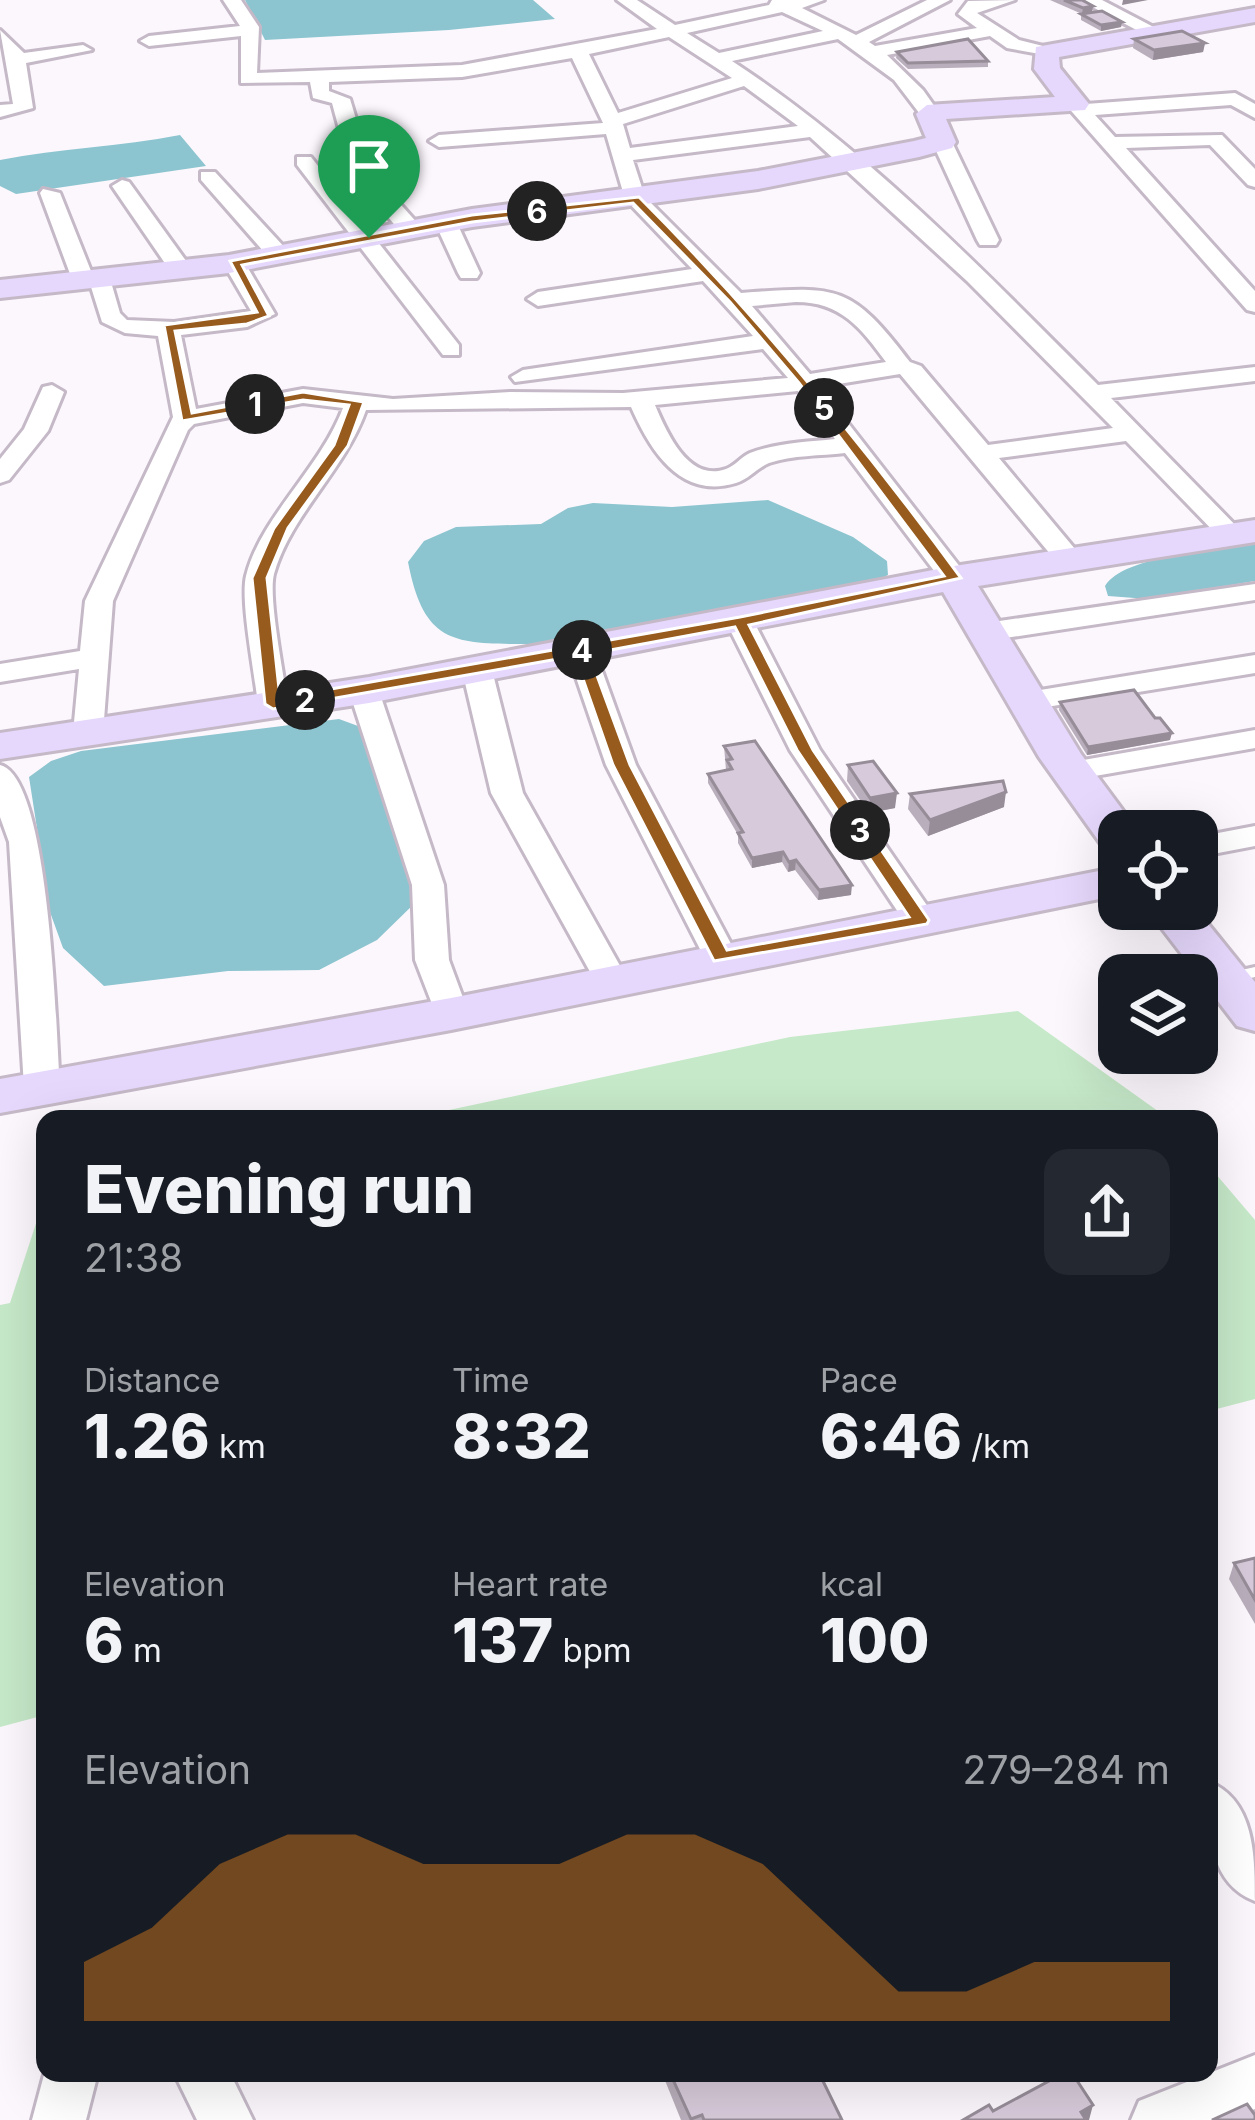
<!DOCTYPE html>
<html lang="en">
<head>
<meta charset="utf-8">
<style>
	body { margin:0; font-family:Inter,sans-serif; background:#242831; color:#f1f3f6; height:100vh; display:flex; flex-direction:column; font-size:45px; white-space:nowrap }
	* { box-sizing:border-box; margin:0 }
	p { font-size:39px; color:#9ea1a6 }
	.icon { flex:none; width:66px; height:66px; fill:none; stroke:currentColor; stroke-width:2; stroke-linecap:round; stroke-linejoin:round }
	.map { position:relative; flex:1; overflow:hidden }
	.side { position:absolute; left:36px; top:1110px; width:1182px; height:972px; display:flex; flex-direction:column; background:#171b24; border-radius:24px; box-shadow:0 12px 48px #0002 }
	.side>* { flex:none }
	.tools { position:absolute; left:1098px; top:810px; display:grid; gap:24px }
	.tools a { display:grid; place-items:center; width:120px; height:120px; border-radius:24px; background:#171b24; box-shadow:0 12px 48px #0002; font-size:60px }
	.pin { position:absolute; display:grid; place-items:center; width:102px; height:102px; color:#fff; margin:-123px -51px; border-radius:50% 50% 50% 0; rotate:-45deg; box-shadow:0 0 12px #0007 }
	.pin .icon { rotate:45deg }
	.km { position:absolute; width:60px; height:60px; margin:-30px; border-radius:50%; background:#222; color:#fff; font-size:33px; line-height:60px; text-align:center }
	.round { display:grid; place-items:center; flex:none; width:126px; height:126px; border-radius:24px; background:#242831 }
	.headline { display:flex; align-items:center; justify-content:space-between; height:204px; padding:0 48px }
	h1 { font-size:66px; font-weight:800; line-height:90px }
	.figures { display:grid; grid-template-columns:repeat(3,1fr); gap:18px; height:204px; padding:12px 48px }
	.figures div { display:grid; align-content:center }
	.figures b { font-size:60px; font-weight:800 }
	.figures small { font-size:33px; font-weight:400 }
	.figures p { font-size:33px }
	.chart { height:336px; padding:24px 48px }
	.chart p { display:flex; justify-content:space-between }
	.chart svg { width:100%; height:216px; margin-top:12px; fill:#975b1d; opacity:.7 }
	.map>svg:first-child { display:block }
	.green { fill:#c6e9c9 }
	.water { fill:#8cc5cf }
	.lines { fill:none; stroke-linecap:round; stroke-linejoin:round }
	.lane-casing { stroke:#c5b9c8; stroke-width:6 }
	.street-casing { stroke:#c5b9c8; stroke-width:6 }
	.secondary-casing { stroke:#c5b9c8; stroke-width:6 }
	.lane { fill:#fff; fill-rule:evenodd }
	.street { fill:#fff; fill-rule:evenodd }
	.secondary { fill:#e6d8fc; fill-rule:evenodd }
	.wall { fill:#b9aebb }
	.shaded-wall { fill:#968d99 }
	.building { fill:#d7cada; stroke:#968d99; stroke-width:3 }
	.route { fill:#975b1d; stroke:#fff; stroke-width:3; fill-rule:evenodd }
</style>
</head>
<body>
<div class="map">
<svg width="1255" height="2120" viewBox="0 0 1255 2120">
	<rect width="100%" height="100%" fill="#fcf7fd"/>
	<g class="green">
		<polygon points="1018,1011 1169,1119 407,1119 790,1037"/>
		<polygon points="1209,1166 1255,1220 1255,1399 1209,1411"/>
		<polygon points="45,1196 45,1715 0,1727 0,1305 10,1303"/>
	</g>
	<g class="water">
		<polygon points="245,0 533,0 555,19 449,30 265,40"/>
		<path d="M180,135L206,166L16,194L0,186V160C60,148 120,147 180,135Z"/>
		<path d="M768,500L853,537L887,561L888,575L868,585L530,644C453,644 424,644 408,562L424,541L456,527L541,524L568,508L593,503L672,507Z"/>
		<path d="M1255,543V581L1148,599L1108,596L1105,586C1124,555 1219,550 1255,543Z"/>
		<polygon points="339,719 358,726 417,901 377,940 319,970 228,971 104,986 63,948 50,912 29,777 51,761 81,751"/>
	</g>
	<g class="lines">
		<g class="lane-casing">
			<polygon id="lane" points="1255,967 1255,977 1197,990 1197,980"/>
		</g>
		<g class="street-casing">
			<g id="street">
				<path d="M223,0H241L259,27L257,73L462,65L657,29L617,0H637L675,25L769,5L772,0H824L802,8L856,35L927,0H950L869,42L875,46L977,28L958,14L968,1L1015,0L977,13L1019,40L1051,48V56L1007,48L990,36L887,55L923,90L940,114L930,120L923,118L894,80L838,39L732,61C868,150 984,271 1098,385L1255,367V381L1111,398L1245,535L1232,543L1223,541L1126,441L999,458L1085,561L1081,567H1061L900,374L820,387L964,572L968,578L964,584H944L845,453C821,456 792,455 769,463C757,468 749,479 736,483C680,500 650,450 631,407L366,410C344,472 291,514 274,574C268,597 284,676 288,705L273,714L258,705C255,675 240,601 246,576C260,518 320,469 343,408L303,403L194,424L188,430L113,601L103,733L88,742L77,739L73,733L79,669L0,682V664L80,651L85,601L173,417L158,336L125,333L102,322L91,287H76L73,282L40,193L43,189L60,193L93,276L109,275L120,313L127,320L174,322L251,311L223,263L226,258H242L275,314L247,327L181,335L196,409L303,389L393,399L510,392L623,393L788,378L763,349L515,382L511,377L523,370L753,336L703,281L538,306L527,299L538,292L692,269L625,199L606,134L439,147L429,141L439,135L603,123L572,58L462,77L329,82V91L350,99L359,129L349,135L339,129L332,103L313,98L310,82L241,83V36L149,46L140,41L149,36L240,26ZM782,12L823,31L719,53L687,33ZM669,37L732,78L618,113L589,54ZM744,86L798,126L630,148L623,124ZM810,137L967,281L1113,428L988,445L921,366L910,362C850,283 837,286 741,293L645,197L633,160ZM796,302C841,302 861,328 886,362L810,374L752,306ZM798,391L835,439C807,442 776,443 750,453C741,457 735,466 726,469C688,483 666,431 655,405Z"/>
				<polygon points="1079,0 1102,0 1165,33 1150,37"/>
				<polygon points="0,30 24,53 83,45 92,50 26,63 33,108 0,117 0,105 13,104"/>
				<polygon points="1235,93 1255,104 1255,118 1231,105 1095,115 1115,137 1222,135 1255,169 1255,187 1248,185 1210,145 1126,148 1255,291 1255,312 1247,310 1065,104 1075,98 1086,104"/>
				<polygon points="935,138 952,142 999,240 996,245 980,245 977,240 932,142"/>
				<polygon points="297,157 311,157 459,345 459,355 443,355 297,165"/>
				<polygon points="349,162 363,162 419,225 419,235 403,235 349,170"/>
				<polygon points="201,172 215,172 287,250 287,260 271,260 201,180"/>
				<polygon points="122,180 129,182 189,265 189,275 173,275 112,186"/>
				<polygon points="446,217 457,223 480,273 477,278 461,278 458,273 435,223"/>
				<polygon points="52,385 64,392 48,431 9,480 0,483 0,459 24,429 43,387"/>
				<polygon points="1255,584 1255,600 986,641 972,632 986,623"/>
				<polygon points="740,614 754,622 820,750 937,920 932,927 908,927 790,750 726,622"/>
				<polygon points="581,642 595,651 636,765 738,957 733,965 709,965 704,957 606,765 567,651"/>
				<polygon points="1255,655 1255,673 1028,710 1013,701 1028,692"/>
				<polygon points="477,661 492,670 523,793 628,980 623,988 599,988 491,793 462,670"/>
				<polygon points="364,682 379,691 444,885 449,960 469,1014 463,1022 439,1022 415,960 412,885 349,691"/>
				<polygon points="1255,730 1255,748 1072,780 1057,771 1072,762"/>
				<path d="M0,765C51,777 56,1035 60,1087L55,1096H29L24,1087L9,842L0,817Z"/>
				<polygon points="1255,826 1255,846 1197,857 1197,837"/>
				<path d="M1209,1782C1255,1800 1255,1857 1255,1901C1206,1882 1209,1826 1209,1782Z"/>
				<polygon points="1255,2055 1255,2109 1227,2120 1131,2120 1139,2101"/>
				<polygon points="45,2071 98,2073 86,2120 32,2120"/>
				<polygon points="174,2073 230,2073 253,2120 197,2120"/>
			</g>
		</g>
		<g class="secondary-casing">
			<g id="secondary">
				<polygon points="1255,8 1255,22 1059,57 1060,68 1089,104 1085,110 946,119 956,142 952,148 919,157 758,189 472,227 229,273 0,298 0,280 229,255 472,209 758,171 914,141 926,138 916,114 927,105 1055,97 1034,69 1036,47"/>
				<polygon points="1255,520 1255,542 978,586 1081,754 1138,831 1119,831 1119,851 1103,847 1039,757 943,592 369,703 0,759 0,733 369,677 954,566"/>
				<polygon points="1119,867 1119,895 451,1030 0,1113 0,1079 451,998"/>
				<polygon points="1147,909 1196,909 1255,982 1255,1031 1237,1026"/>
			</g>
		</g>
		<use href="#lane" class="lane"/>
		<use href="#street" class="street"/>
		<use href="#secondary" class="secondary"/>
	</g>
	<g class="wall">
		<polygon points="1050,0 1082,0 1093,6 1082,14"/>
		<polygon points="1081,14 1122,22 1121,27 1101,31 1081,20"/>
		<polygon points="1134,39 1205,43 1203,52 1153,60 1133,48"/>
		<polygon points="897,52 988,61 988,67 908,69 896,58"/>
		<polygon points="1060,702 1155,718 1170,740 1087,755 1059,710"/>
		<polygon points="724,746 851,895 818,900 795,870 788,872 782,862 752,868 738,843 738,835 708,783 708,774 726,770"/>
		<polygon points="848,765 895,808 869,813 847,781"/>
		<polygon points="910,794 1004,807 928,836 908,809"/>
		<polygon points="1255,1558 1255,1624 1229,1579 1234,1563"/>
		<polygon points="662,2073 808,2073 842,2120 681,2120"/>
	</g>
	<g class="shaded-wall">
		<polygon points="1123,0 1148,0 1122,5"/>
		<polygon points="1093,6 1092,12 1082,14 1083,8"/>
		<polygon points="1122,22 1121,27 1101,31 1101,25"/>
		<polygon points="1205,43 1203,52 1153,60 1154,50"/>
		<polygon points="1172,733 1170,740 1087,755 1088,747"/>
		<polygon points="1006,792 1004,807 928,836 930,820"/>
		<polygon points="897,793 895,808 869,813 870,798"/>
		<polygon points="783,852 782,862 752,868 752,858"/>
		<polygon points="796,860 795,870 788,872 789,862"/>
		<polygon points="852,885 851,895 818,900 819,890"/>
		<polygon points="1093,2105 1089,2120 1079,2120 1081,2112"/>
	</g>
	<g class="building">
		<polygon points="1064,0 1082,0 1093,6 1083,8"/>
		<polygon points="1102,11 1122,22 1101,25 1081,14"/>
		<polygon points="1182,31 1205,43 1154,50 1134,39"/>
		<polygon points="968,39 988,61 908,63 897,52"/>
		<polygon points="1134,690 1155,718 1160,718 1172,733 1088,747 1060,702"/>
		<polygon points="755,741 852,885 819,890 796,860 789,862 783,852 752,858 738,833 743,832 708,774 732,769 727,760 732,759 724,746"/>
		<polygon points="873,761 897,793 870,798 848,765"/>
		<polygon points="1003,781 1006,792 930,820 910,794"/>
		<polygon points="1255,1558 1255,1600 1234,1563"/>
		<polygon points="45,1936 45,1967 38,1939"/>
		<polygon points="670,2073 808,2073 811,2079 820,2075 842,2120 704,2120 702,2115 691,2119"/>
		<polygon points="1064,2073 1072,2073 1093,2105 1081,2112 1086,2120 963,2120 989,2105 993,2111"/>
		<polygon points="1247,2104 1255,2115 1255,2120 1212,2120"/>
	</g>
	<path class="route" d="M639,197C758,316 862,443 961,578L749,625L813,750L929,920L927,924L714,961L613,765L575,656L273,709L265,704L252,578L274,528L334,445L349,405L303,400L182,421L164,325L257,312L230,261L472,215ZM633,203L730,302L799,383L944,576L740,617L280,698L267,578L288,528L348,446L364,402L303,392L192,413L175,331L247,324L269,316L242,265L472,222ZM735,627L797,750L909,917L727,950L630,765L589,654Z"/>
</svg>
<div class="tools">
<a><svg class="icon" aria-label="locate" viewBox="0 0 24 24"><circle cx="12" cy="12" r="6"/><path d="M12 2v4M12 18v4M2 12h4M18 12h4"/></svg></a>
<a><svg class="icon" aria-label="layers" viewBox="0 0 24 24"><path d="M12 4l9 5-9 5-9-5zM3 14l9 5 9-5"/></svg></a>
</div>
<div class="pin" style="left:369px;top:238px;background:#1e9e55"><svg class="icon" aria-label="arrive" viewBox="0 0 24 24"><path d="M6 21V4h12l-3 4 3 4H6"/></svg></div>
<b class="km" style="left:255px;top:404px">1</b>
<b class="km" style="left:305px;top:700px">2</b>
<b class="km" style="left:860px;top:830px">3</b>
<b class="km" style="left:582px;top:650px">4</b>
<b class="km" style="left:824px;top:408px">5</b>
<b class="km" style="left:537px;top:211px">6</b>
<section class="side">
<div class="headline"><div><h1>Evening run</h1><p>21:38</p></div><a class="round"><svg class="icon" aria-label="share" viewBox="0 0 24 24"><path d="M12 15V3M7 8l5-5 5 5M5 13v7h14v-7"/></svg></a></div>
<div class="figures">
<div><p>Distance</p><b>1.26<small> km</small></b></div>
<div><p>Time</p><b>8:32</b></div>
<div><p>Pace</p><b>6:46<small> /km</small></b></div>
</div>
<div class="figures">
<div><p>Elevation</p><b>6<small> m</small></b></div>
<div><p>Heart rate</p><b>137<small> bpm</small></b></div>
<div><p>kcal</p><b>100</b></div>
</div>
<div class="chart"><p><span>Elevation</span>279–284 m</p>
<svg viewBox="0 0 160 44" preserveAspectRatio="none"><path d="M0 44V32L10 25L20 12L30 6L40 6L50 12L60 12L70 12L80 6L90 6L100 12L110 25L120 38L130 38L140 32L150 32L160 32V44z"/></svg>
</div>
</section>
</div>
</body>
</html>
